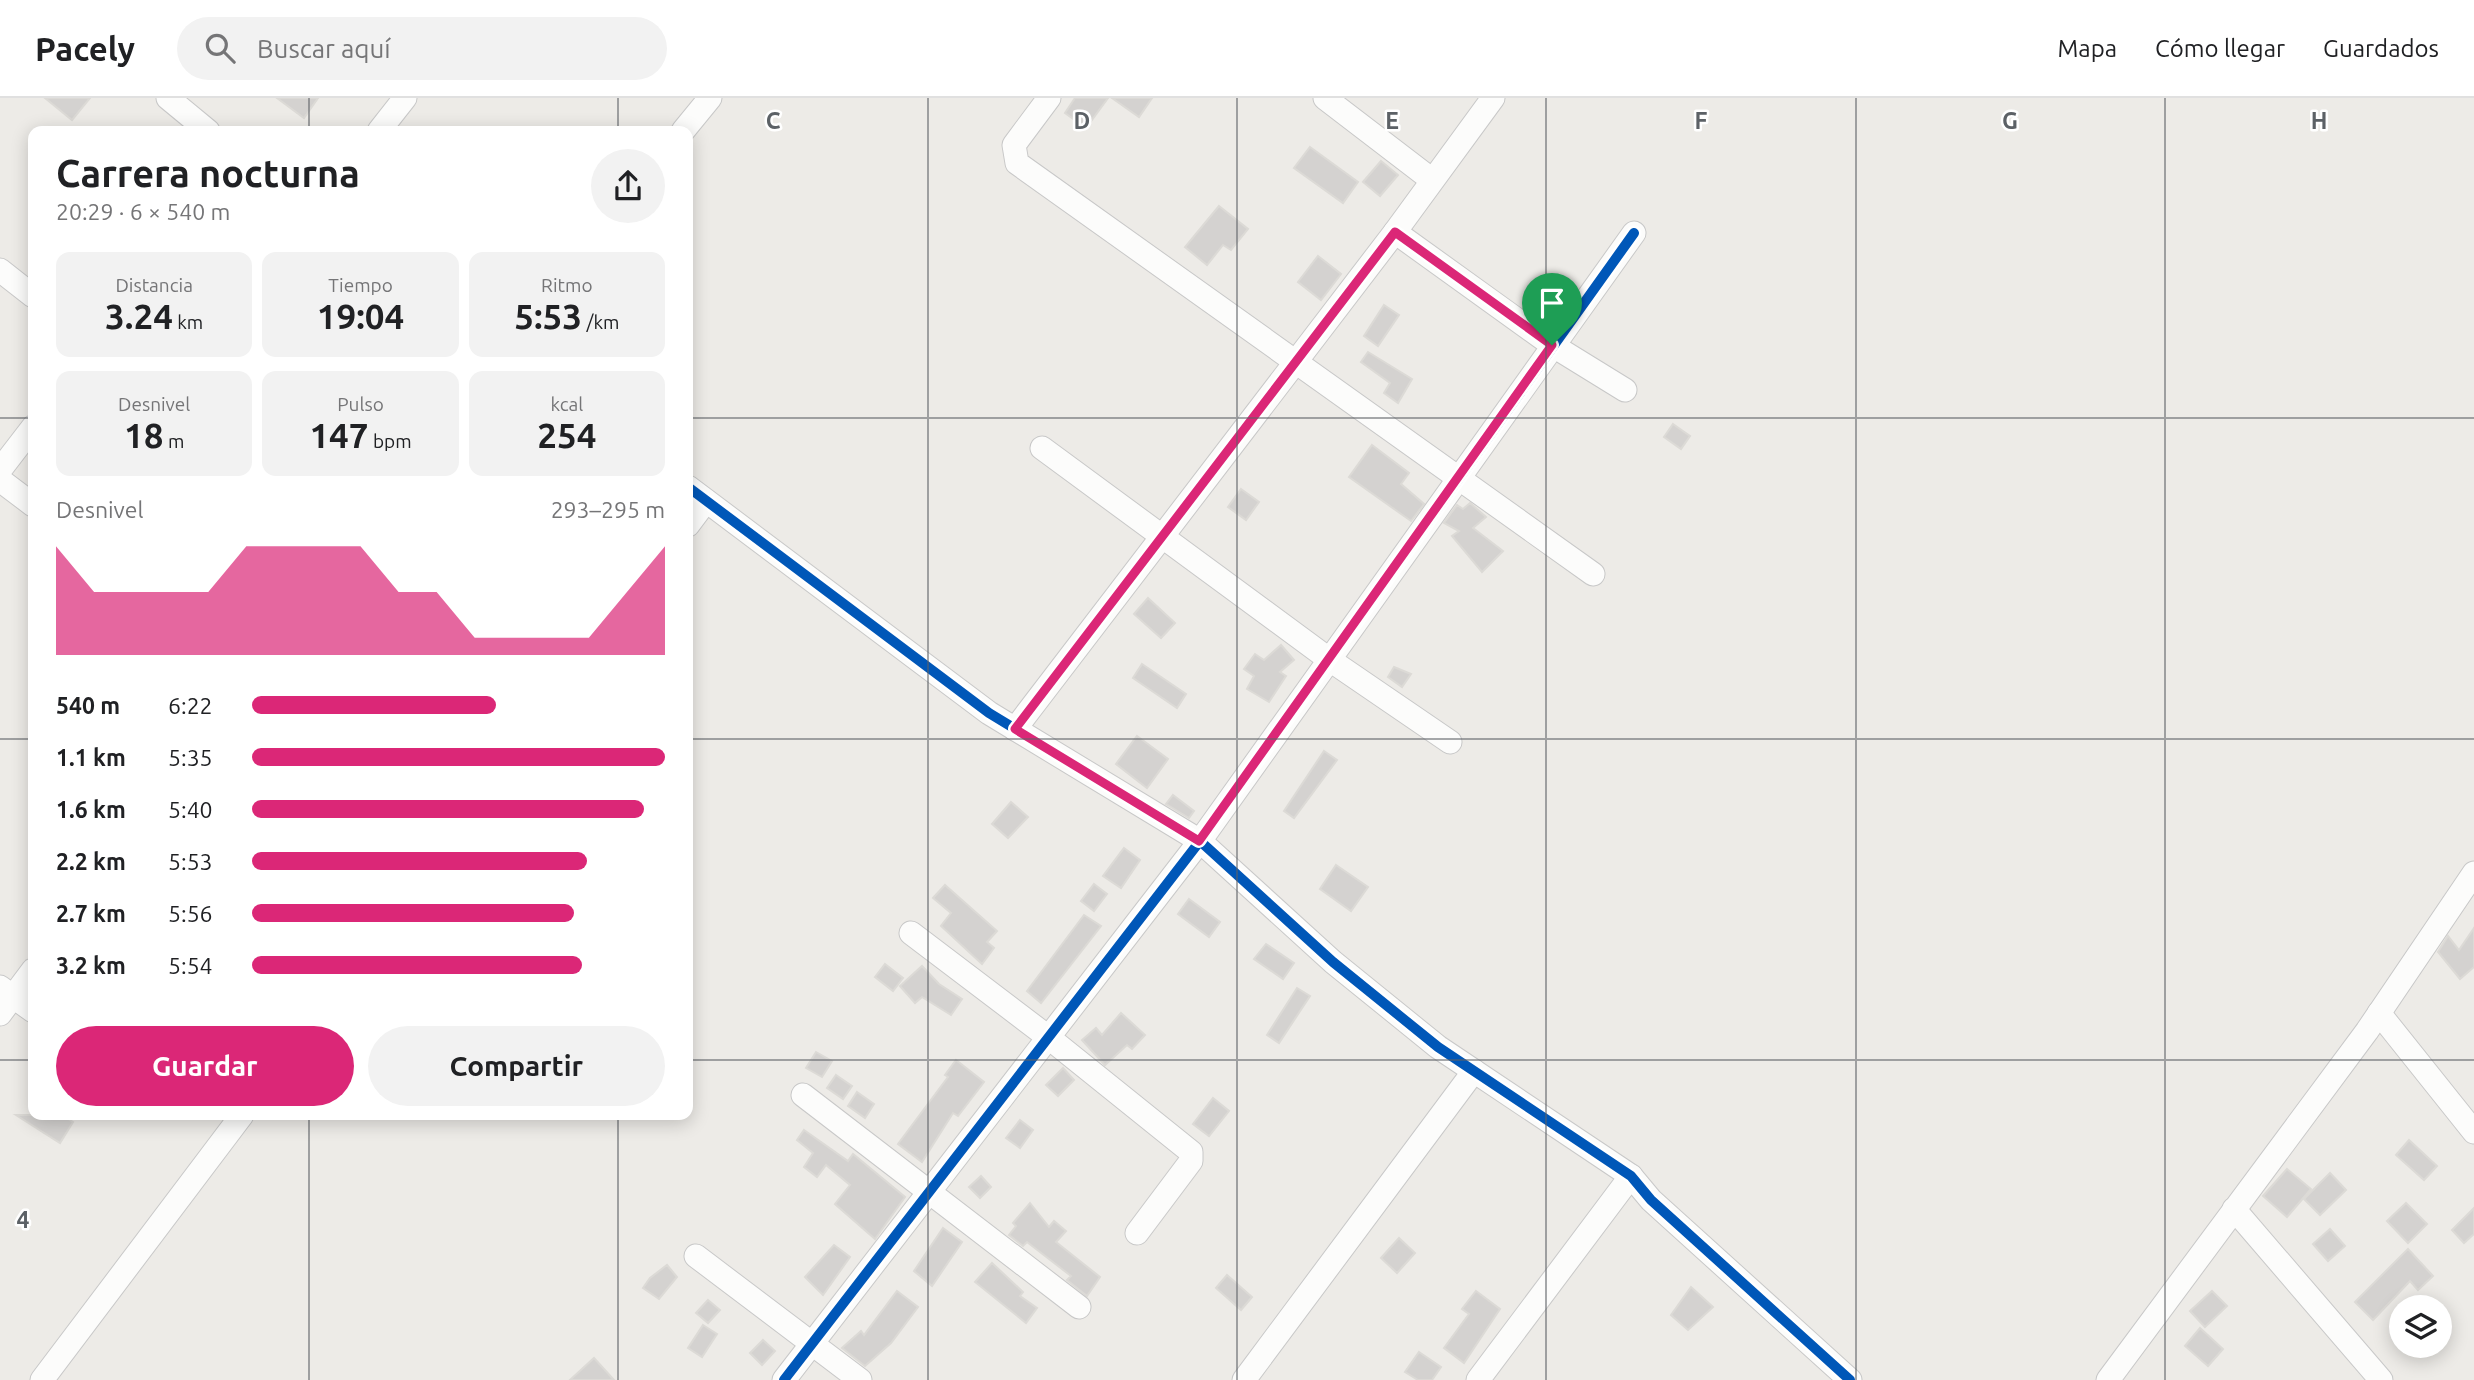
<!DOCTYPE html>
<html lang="es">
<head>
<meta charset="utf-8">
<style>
	body { margin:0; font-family:Ubuntu,sans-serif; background:#f2f2f2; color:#202124; height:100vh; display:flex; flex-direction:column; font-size:26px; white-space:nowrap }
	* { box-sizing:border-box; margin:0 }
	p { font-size:23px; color:#757577 }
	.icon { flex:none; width:38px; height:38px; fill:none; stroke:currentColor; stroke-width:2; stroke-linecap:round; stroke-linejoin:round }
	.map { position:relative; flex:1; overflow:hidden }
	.side { position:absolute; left:28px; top:28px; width:665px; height:994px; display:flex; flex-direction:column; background:#fff; border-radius:14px; box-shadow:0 4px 18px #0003 }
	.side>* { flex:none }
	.controls { position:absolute; left:2389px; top:1197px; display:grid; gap:14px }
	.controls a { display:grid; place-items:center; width:63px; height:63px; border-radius:50%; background:#fff; box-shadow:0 4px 18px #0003; font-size:35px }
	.pin { position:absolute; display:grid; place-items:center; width:60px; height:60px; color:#fff; margin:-72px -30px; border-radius:50% 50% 50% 0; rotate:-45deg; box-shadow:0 0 7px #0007 }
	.pin .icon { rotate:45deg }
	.round { display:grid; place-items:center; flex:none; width:74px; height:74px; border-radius:37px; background:#f2f2f2 }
	.summary { display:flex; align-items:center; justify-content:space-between; height:119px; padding:0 28px }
	h1 { font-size:38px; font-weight:700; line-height:52px }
	.metrics { display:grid; grid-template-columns:repeat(3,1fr); gap:10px; height:119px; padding:7px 28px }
	.metrics div { display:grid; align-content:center; border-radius:14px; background:#f2f2f2; text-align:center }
	.metrics b { font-size:35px; font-weight:700 }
	.metrics small { font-size:19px; font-weight:400 }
	.metrics p { font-size:19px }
	.chart { height:196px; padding:14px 28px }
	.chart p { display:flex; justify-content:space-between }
	.chart svg { width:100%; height:126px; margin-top:7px; fill:#db2777; opacity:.7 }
	.button { display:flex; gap:14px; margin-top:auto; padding:14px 28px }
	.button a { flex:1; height:80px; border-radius:42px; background:#db2777; color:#fff; font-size:28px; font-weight:700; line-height:80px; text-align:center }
	.button a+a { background:#f2f2f2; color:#202124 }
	ul { padding:0 28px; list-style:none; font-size:23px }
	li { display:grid; grid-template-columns:112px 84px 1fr; align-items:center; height:52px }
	li i { height:18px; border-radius:9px; background:#db2777 }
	header { display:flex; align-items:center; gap:42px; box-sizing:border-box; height:98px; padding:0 35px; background:#fff; border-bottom:2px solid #e0e0e0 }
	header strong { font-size:33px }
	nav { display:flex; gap:38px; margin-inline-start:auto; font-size:24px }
	.search { width:490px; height:63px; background:#f2f2f2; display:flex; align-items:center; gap:18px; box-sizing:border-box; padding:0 24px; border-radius:38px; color:#757577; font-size:26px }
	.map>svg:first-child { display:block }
	.building { fill:#d4d2d0; stroke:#dcdad6; stroke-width:2 }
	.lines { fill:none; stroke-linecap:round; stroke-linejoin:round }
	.minor-casing { stroke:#c8c8c8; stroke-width:25 }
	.minor { stroke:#fcfcfb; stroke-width:23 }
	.cycleway-casing { stroke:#fff; stroke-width:15 }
	.cycleway { stroke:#0057b8; stroke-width:10 }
	.route-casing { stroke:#fff; stroke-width:14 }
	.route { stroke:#db2777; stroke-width:9 }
	.grid { fill:none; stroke:#5c6166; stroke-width:2; stroke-opacity:0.55 }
	.grid-label { font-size:23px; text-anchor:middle; font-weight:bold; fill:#5c6166; stroke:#fff; stroke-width:5; stroke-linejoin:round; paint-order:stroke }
</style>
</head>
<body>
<header>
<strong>Pacely</strong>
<div class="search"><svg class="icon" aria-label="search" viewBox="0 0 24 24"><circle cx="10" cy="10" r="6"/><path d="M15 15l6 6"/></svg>Buscar aquí</div>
<nav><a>Mapa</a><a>Cómo llegar</a><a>Guardados</a></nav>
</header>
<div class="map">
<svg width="2474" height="1282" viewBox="0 0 2474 1282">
	<rect width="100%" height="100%" fill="#edebe7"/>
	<g class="building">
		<polygon points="45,0 90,0 72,22"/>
		<polygon points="277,0 318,0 304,20"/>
		<polygon points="1075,0 1108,0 1086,30 1065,15"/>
		<polygon points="1112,0 1152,0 1139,19"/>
		<polygon points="1310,49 1358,84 1343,105 1294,70"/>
		<polygon points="1381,63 1398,77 1380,98 1363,84"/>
		<polygon points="1219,108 1248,131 1231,152 1223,147 1207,167 1185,149"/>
		<polygon points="1318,158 1341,176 1321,202 1298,184"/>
		<polygon points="1384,207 1399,217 1378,248 1364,238"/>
		<polygon points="1368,254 1412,281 1398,305 1384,295 1390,285 1361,264"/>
		<polygon points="1673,326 1690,338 1681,351 1664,339"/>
		<polygon points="1372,347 1409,375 1401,386 1424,406 1411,423 1349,379"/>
		<polygon points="1241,391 1259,404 1246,422 1228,409"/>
		<polygon points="1470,405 1486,419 1473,430 1503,453 1482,474 1452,438 1459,433 1444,425 1457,407 1463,411"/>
		<polygon points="1148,500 1175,525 1161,540 1134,516"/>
		<polygon points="1281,547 1294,562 1280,574 1286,578 1269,604 1247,591 1254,578 1244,571 1255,556 1264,562"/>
		<polygon points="1142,566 1186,596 1177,610 1133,580"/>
		<polygon points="1394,569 1411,576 1402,589 1388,579"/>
		<polygon points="1137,638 1168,661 1147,690 1116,666"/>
		<polygon points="1324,653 1337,662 1294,720 1284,713"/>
		<polygon points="1173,697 1194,713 1189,720 1166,706"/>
		<polygon points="1011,704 1028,719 1008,740 992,726"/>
		<polygon points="1124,750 1140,762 1121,790 1103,778"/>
		<polygon points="1336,767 1368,789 1351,813 1320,791"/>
		<polygon points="1094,786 1107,796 1094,813 1081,803"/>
		<polygon points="945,787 997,833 987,844 994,850 982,866 941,828 951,815 933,800"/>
		<polygon points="1189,801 1220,824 1209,839 1178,816"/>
		<polygon points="1084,817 1101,828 1041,905 1027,893"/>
		<polygon points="2474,830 2474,869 2460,881 2438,854 2448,838 2459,852"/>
		<polygon points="1266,846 1294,865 1283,881 1254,861"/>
		<polygon points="885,866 903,880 893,893 875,879"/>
		<polygon points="922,868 939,886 962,901 951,917 922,899 915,905 900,888"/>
		<polygon points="1297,890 1310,898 1279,945 1267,937"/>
		<polygon points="1121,915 1145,937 1132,951 1127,947 1105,967 1082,942 1096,930 1102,937"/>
		<polygon points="816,954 832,963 822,979 806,970"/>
		<polygon points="956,962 984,984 958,1018 953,1015 922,1064 898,1046 948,979 945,977"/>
		<polygon points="1063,970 1074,982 1058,998 1046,987"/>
		<polygon points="836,977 852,988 843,1001 827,990"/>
		<polygon points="857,994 874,1006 865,1020 848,1008"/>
		<polygon points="1213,1000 1229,1013 1209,1038 1193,1026"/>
		<polygon points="16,1017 62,1017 73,1024 60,1045"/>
		<polygon points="1020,1022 1033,1032 1020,1050 1006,1040"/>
		<polygon points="804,1032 848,1063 853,1056 905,1099 875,1141 835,1106 850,1087 826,1067 817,1079 804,1069 813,1055 797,1042"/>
		<polygon points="2409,1042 2437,1068 2424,1082 2396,1057"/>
		<polygon points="2287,1071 2311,1091 2287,1119 2263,1098"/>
		<polygon points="2330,1075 2346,1092 2320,1117 2304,1101"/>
		<polygon points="981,1078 991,1089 980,1100 969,1089"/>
		<polygon points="1030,1105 1049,1129 1054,1123 1066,1133 1056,1144 1100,1179 1087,1198 1067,1182 1071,1178 1027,1144 1023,1148 1009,1137 1016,1128 1013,1125"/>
		<polygon points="2406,1105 2427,1126 2408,1145 2387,1123"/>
		<polygon points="2474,1110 2474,1136 2464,1145 2452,1132"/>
		<polygon points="943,1130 962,1144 932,1188 914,1173"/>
		<polygon points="2330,1131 2345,1148 2328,1163 2313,1146"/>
		<polygon points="1399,1140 1415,1155 1397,1175 1381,1160"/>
		<polygon points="834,1147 850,1159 823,1197 805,1179"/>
		<polygon points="2408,1151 2433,1178 2418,1192 2410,1183 2373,1222 2355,1204"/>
		<polygon points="992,1165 1023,1194 1020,1198 1037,1210 1026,1225 975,1184"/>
		<polygon points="667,1167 677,1179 659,1201 643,1190 650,1180"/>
		<polygon points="1227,1177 1252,1199 1241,1212 1216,1190"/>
		<polygon points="1691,1189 1713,1209 1688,1232 1671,1217"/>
		<polygon points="897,1193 918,1209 891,1245 865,1268 842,1250 861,1233 864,1237"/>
		<polygon points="1476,1193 1500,1211 1464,1265 1444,1250 1469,1216 1462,1211"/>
		<polygon points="2212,1193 2227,1208 2205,1229 2190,1213"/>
		<polygon points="708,1202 720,1212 708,1225 696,1215"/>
		<polygon points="703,1227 717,1236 702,1259 688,1250"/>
		<polygon points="2200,1230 2223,1251 2208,1268 2185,1248"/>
		<polygon points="763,1242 775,1253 762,1267 750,1255"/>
		<polygon points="1419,1254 1441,1269 1432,1282 1418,1282 1405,1274"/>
		<polygon points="594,1260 614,1282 570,1282"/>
	</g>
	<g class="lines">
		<g class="minor-casing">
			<g id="minor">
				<polyline points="168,0 208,33"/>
				<polyline points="1049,0 1014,47 1017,65 1593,476"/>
				<polyline points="1325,0 1432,82"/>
				<polyline points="379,33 405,0"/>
				<polyline points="683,33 710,0"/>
				<polyline points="1395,134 1552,247 1625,292"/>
				<polyline points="0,172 33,198"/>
				<polyline points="1042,350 1330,562 1450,644"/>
				<polyline points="0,372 33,329"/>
				<polyline points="0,382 33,407"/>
				<polyline points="688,389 989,615 1200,743 1333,864 1438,949 1631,1078 1651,1102 1850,1282"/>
				<polyline points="688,427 706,403"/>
				<polyline points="1015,631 1395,134 1493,0"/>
				<polyline points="911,835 1048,939 1191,1054 1191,1063 1137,1135"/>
				<polyline points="0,889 33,913"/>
				<polyline points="2379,915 2474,1034"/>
				<polyline points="0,916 33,872"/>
				<polyline points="803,997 1079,1209"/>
				<polyline points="2234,1111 2381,1282"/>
				<polyline points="696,1158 860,1282"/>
				<polyline points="42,1282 242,1017"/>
				<polyline points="784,1282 1200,743 1634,135"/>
				<polyline points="1244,1282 1474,973"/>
				<polyline points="1478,1282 1631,1078"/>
				<polyline points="2108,1282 2367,933 2474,775"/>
			</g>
		</g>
		<use href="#minor" class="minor"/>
		<g class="cycleway-casing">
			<g id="cycleway">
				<polyline points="688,389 989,615 1200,743 1333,864 1438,949 1631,1078 1651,1102 1850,1282"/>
				<polyline points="784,1282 1200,743 1634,135"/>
			</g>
		</g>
		<use href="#cycleway" class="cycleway"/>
	</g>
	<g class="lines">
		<g class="route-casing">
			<polygon id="route" points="1395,134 1552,247 1199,743 1015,631"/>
		</g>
		<use href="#route" class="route"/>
	</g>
	<path class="grid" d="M309,0V33M618,0V33M928,0V1282M1237,0V1282M1546,0V1282M1856,0V1282M2165,0V1282M0,320H33M688,320H2474M0,641H33M688,641H2474M0,962H33M688,962H2474M309,1017V1282M618,1017V1282"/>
	<g class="grid-label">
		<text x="773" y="31">C</text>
		<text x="1082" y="31">D</text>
		<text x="1392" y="31">E</text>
		<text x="1701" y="31">F</text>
		<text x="2010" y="31">G</text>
		<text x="2319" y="31">H</text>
		<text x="23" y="1130">4</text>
	</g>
</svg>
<div class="controls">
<a><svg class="icon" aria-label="layers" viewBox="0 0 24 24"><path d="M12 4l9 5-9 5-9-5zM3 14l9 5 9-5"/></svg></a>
</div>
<div class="pin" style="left:1552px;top:247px;background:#1e9e55"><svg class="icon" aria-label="arrive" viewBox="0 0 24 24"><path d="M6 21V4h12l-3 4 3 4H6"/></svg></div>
<section class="side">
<div class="summary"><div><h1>Carrera nocturna</h1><p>20:29 · 6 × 540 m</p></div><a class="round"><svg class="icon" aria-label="share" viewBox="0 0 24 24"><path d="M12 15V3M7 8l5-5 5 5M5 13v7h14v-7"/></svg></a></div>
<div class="metrics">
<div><p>Distancia</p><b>3.24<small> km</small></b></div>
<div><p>Tiempo</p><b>19:04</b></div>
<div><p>Ritmo</p><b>5:53<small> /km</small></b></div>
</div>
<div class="metrics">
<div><p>Desnivel</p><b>18<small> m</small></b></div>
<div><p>Pulso</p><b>147<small> bpm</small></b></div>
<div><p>kcal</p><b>254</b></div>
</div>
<div class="chart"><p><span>Desnivel</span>293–295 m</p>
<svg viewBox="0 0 160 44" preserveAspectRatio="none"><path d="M0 44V6L10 22L20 22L30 22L40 22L50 6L60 6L70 6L80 6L90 22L100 22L110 38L120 38L130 38L140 38L150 22L160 6V44z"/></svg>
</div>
<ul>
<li><b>540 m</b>6:22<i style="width:59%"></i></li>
<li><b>1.1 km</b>5:35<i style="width:100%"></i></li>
<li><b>1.6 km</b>5:40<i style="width:95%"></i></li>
<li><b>2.2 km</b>5:53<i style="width:81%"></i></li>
<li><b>2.7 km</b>5:56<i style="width:78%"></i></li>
<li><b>3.2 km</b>5:54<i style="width:80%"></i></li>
</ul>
<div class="button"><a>Guardar</a><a>Compartir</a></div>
</section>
</div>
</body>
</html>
